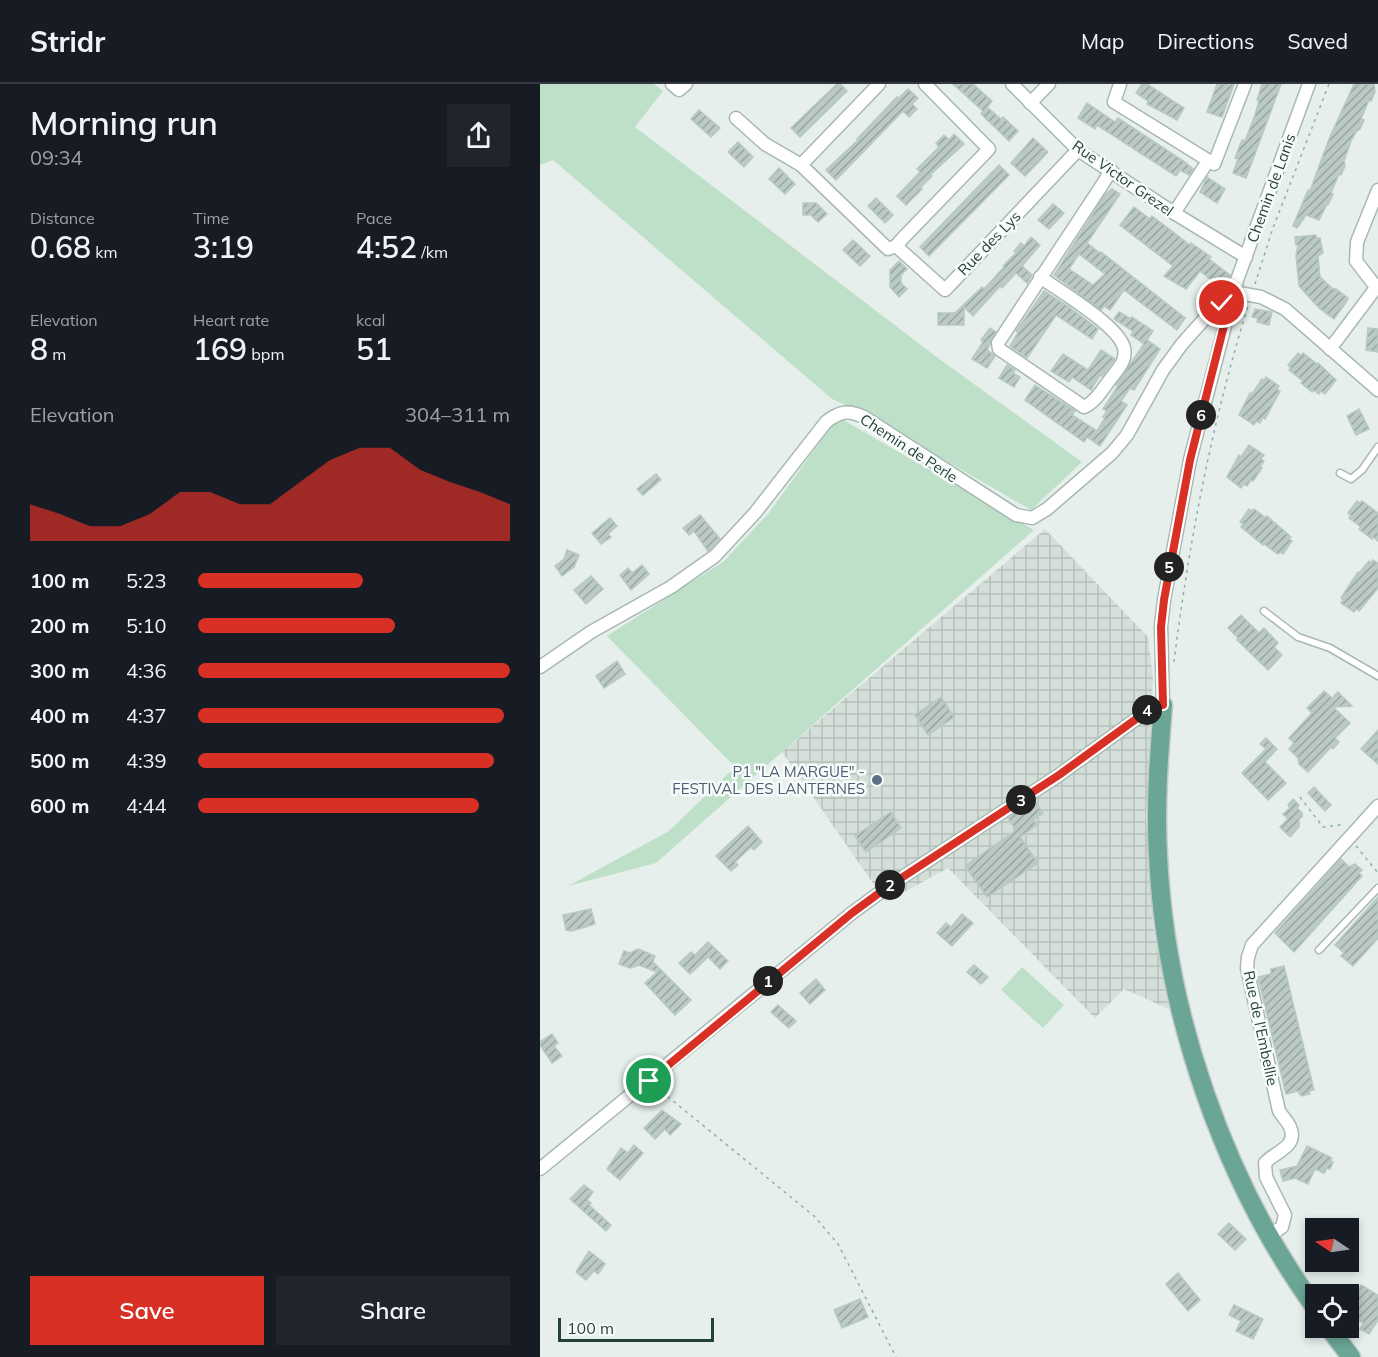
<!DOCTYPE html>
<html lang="en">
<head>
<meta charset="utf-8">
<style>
	body { margin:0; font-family:Mulish,sans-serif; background:#20242c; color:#f1f3f6; height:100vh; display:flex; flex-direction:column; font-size:22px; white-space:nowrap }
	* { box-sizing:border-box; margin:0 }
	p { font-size:20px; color:#9ea1a6 }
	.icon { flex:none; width:33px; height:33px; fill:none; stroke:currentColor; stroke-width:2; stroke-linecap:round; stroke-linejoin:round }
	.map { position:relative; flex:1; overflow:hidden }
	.side { display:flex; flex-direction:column; background:#171b24; width:540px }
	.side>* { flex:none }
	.needle { width:39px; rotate:283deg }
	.fabs { position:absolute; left:765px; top:1134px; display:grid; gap:12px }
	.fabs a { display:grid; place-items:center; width:54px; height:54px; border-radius:0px; background:#171b24; box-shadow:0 3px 9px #0003; font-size:30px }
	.scale { position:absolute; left:18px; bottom:15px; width:156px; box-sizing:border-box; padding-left:6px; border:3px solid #24423a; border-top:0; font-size:16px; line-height:21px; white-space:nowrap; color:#24423a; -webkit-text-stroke:4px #f7fbf9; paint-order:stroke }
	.pin { position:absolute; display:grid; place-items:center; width:51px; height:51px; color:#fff; margin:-26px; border:3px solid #fff; border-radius:50%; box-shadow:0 2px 6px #0007 }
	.km { position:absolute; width:30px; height:30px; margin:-15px; border-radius:50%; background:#222; color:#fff; font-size:16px; line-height:30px; text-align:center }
	.round { display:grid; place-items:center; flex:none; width:63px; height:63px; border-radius:0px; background:#20242c }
	.summary { display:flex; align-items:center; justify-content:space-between; height:102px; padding:0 30px }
	h1 { font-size:33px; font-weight:600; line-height:45px }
	.metrics { display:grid; grid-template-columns:repeat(3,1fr); gap:9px; height:102px; padding:6px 30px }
	.metrics div { display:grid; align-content:center }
	.metrics b { font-size:30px; font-weight:600 }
	.metrics small { font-size:16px; font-weight:400 }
	.metrics p { font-size:16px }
	.chart { height:168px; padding:12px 30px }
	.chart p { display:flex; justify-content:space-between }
	.chart svg { width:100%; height:108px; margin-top:6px; fill:#d93025; opacity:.7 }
	.action { display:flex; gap:12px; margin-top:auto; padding:12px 30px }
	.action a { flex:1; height:69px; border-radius:0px; background:#d93025; color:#fff; font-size:24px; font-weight:600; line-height:69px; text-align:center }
	.action a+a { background:#20242c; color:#f1f3f6 }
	ul { padding:0 30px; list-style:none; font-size:20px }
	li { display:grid; grid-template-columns:96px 72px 1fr; align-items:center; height:45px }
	li i { height:15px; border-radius:8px; background:#d93025 }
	header { display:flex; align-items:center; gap:36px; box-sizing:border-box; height:84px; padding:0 30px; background:#171b24; border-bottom:2px solid #363941 }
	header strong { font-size:28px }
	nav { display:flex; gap:33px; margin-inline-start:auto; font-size:21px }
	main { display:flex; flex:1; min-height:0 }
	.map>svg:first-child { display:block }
	.industrial { fill:url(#industrial-grid) }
	.grass { fill:#bfe0c8 }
	.building { fill:url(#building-hatch); stroke:#b8c9c2; stroke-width:1.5; fill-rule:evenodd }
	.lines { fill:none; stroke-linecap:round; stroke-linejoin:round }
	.service-casing { stroke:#a8b8b2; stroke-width:9 }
	.minor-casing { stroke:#a8b8b2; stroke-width:15 }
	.primary-casing { stroke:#c2cac8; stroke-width:21 }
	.path { stroke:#86b3a5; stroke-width:1.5; stroke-dasharray:3 4.5; stroke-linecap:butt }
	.service { stroke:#fff; stroke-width:6 }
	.minor { stroke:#fff; stroke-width:12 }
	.primary { stroke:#6aa596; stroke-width:18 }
	.route-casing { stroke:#fff; stroke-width:12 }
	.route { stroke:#d93025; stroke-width:8 }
	.service-dot { fill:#5c6f8a; stroke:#f7fbf9; stroke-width:2 }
	.labels { text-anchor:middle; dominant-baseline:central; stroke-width:5; stroke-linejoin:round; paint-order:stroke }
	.street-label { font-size:15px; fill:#24423a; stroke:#f7fbf9 }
	.service-label { font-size:15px; fill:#4e5e75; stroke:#f7fbf9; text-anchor:end }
</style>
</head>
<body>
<header>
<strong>Stridr</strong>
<nav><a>Map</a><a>Directions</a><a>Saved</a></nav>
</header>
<main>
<section class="side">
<div class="summary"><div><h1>Morning run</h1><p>09:34</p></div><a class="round"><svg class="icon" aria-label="share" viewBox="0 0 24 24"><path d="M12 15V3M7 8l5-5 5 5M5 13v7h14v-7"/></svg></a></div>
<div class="metrics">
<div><p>Distance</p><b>0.68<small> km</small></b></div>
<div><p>Time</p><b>3:19</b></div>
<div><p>Pace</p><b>4:52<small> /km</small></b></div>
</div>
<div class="metrics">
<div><p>Elevation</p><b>8<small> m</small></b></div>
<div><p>Heart rate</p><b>169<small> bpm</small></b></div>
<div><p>kcal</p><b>51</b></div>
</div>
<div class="chart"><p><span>Elevation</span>304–311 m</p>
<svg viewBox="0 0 160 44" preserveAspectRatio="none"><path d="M0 44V29L10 33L20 38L30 38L40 33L50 24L60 24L70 29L80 29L90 20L100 11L110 6L120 6L130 15L140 20L150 24L160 29V44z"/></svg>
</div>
<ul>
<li><b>100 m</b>5:23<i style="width:53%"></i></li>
<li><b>200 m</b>5:10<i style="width:63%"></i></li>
<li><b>300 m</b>4:36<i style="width:100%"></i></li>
<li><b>400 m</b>4:37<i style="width:98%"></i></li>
<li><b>500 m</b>4:39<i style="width:95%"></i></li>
<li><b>600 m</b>4:44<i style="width:90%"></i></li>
</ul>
<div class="action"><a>Save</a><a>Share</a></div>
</section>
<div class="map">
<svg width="838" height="1273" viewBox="0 0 838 1273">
	<defs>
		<pattern id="industrial-grid" width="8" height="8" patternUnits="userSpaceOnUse" patternTransform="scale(1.5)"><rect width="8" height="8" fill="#d4dfda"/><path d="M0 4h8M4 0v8" fill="none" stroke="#b6c1bc"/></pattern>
		<pattern id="building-hatch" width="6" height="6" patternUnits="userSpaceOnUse" patternTransform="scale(1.5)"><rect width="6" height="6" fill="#bbcac4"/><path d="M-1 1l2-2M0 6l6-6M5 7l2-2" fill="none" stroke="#98a6a0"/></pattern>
	</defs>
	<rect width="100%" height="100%" fill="#e6efeb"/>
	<polygon class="industrial" points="505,445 608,553 613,593 606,733 613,842 629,925 584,905 555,934 408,784 346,818 242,668"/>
	<g class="grass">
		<polygon points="0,0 114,0 123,7 95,43 398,274 542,378 491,426 322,328 292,315 13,76 0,81"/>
		<polygon points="298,333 494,446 116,779 28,802 129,747 195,683 67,552 183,478 228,430"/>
		<polygon points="482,883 524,921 503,944 461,906"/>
	</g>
	<g class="building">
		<polygon points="297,0 300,0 307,7 260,53 251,44"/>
		<polygon points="413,0 433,0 452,17 447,23 461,35 463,33 478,47 469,57 441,30 443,27"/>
		<polygon points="602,0 607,0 644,24 637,36 607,20 608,17 596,9"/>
		<polygon points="677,0 694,0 682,33 667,28"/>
		<polygon points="722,0 741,0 706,94 693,89 698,75 695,74 702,56 705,57 715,31 719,17 717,16"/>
		<polygon points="814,0 834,0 835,8 831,17 829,16 821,35 824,36 820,45 816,48 811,57 804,77 805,82 801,91 799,90 791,109 793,110 789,119 786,122 779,136 766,131 757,144 753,142 768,106 770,107 789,55"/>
		<polygon points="368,5 378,14 372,20 377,25 369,33 363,27 296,96 286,86 318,56 317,55 357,13 359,14"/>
		<polygon points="547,19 575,38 578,34 645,78 653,85 649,91 640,86 636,92 557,41 555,45 538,34"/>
		<polygon points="159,26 180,44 171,53 151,35"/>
		<polygon points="414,50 424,60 390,91 392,92 380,104 382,105 366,121 357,112 380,88 377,85 399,63 396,59 404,51 409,56"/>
		<polygon points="493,54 508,68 485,92 471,79"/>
		<polygon points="198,58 213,73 204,83 188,68"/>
		<polygon points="459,81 469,91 389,172 380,163"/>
		<polygon points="239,84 255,100 245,110 229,95"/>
		<polygon points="667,93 685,105 677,119 660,108"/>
		<path d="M572,105L580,110L547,159L560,169L561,168L645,234L637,246L584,206L570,226L564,222L561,226L514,191L565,111ZM539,170L565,190L553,201L529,185Z"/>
		<polygon points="336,114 353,131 345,139 328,122"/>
		<polygon points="263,119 276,119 287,130 278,138 271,131 263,131"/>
		<polygon points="513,120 524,129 509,145 498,136"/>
		<polygon points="594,123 610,135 612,132 650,161 651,159 671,173 669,175 690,191 683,205 660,187 646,205 624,192 633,182 580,141"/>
		<polygon points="776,151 776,154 780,154 783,169 778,172 780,193 793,205 796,205 808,214 807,217 794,235 779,224 759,202 756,171 758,161 756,161 755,153"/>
		<polygon points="491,153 500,161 482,182 492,191 487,199 476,189 462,204 460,202 433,232 424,223 424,241 398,241 398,229 415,229 442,203 444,205 464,183 463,182 476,169 474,167 481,159 484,162"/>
		<polygon points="313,156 330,172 320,182 303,166"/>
		<polygon points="359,177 367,185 361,191 361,199 367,205 359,213 350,203 350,186"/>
		<polygon points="504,207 529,223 558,245 552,255 516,231 487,274 470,262 478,249 476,247"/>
		<polygon points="715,225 732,228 729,241 717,238 718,234 712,233"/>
		<polygon points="579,228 591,235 592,233 613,247 607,256 620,265 594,306 590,304 581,317 587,321 560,362 547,353 544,358 485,316 495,301 535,327 532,331 557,347 565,334 563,333 567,327 563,325 578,302 576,301 604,260 591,251 593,247 574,235"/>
		<polygon points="450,244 456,248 447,266 455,272 447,284 432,275 443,258 441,256"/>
		<polygon points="828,244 838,245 838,268 826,266"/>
		<polygon points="561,266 575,275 562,292 560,291 551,306 532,293 529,298 511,287 523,270 548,286"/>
		<polygon points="758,269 761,272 763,269 777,280 778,279 796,296 785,310 781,307 779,310 773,306 772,308 761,299 763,297 749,286 751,284 748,281"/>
		<polygon points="467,281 475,286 473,289 480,293 474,303 459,294"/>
		<polygon points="726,293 739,302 737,305 740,307 725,335 723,333 720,339 716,337 714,341 699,331 710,309 712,310 722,295 724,297"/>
		<polygon points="819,325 829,345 816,351 807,332"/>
		<polygon points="709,361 724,371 721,375 724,377 720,383 722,384 713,397 711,396 707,402 704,400 701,404 687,393 699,371 701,373"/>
		<polygon points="116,390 121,396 103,411 97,405"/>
		<polygon points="817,417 820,419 822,417 838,429 838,457 833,453 832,455 819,445 821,443 809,434 811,432 808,429"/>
		<polygon points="709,425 712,427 714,425 726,434 727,432 751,453 749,455 752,457 743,470 740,468 738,470 724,460 723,461 701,443 703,440 700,438"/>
		<polygon points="160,431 180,455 168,467 154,447 149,451 143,444"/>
		<polygon points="70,434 77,442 68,450 71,453 61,460 52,449"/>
		<polygon points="27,466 39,471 34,483 22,492 15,482 24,475"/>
		<polygon points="833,476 838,479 838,504 819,527 816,525 814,528 801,519 803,516 801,514 818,488 819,489 829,477 831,479"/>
		<polygon points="102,481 109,490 91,506 80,491 88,484 92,489"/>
		<polygon points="51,492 63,505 46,520 34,506"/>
		<polygon points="701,531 719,549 724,544 738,559 734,563 742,571 728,586 697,556 699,555 688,544"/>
		<polygon points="77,577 85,590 64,604 56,592"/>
		<polygon points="784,607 792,614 798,608 812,622 793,623 810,639 795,654 799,658 793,665 791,663 768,688 759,680 758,674 749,665 754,659 749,654 772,629 767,624"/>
		<polygon points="401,613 414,633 388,651 375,631"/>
		<polygon points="838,646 838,680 821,665"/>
		<polygon points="726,654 737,665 725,678 746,699 728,716 702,689 726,665 720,660"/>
		<polygon points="774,703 791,721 785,727 768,709"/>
		<polygon points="753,715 759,721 757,724 762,729 762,733 759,735 759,743 750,753 740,743 748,735 743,730 750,724 748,721"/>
		<polygon points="494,717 503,729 484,742 493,736 497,741 480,753 498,779 447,813 425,782 476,746 468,734"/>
		<polygon points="351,728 361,744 326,768 315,752"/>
		<polygon points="208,742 222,758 214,766 211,763 195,778 198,781 191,787 176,772"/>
		<polygon points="801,775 809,783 815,780 822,786 819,789 822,792 754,868 735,849"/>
		<polygon points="838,813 838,854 813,882 801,872 804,869 795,861"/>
		<polygon points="51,825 55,840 32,847 26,846 23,831"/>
		<polygon points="422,830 433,839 412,862 397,849 406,839 411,843"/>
		<polygon points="168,858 188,877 180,885 168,873 150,890 139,879 151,868 155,871"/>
		<polygon points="98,865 115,872 113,878 151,916 135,931 105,899 117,888 99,881 90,884 79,880 84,867 90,869"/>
		<polygon points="434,881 448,893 441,900 427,888"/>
		<polygon points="744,882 774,1006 769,1007 770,1010 761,1012 758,1007 746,1010 718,893 731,890 731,885"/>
		<polygon points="276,895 285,906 270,920 260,909"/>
		<polygon points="238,921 256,937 249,944 231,928"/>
		<polygon points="12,950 18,959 14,962 22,972 12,979 0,961 0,958"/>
		<polygon points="122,1026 141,1040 130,1051 125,1045 115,1055 104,1044"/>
		<polygon points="94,1061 103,1069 80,1096 67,1085 81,1064 88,1069"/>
		<polygon points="767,1062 792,1074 790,1077 793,1078 790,1085 787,1084 784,1089 775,1085 768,1100 755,1094 743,1097 740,1086 757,1082"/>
		<polygon points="44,1101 53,1108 47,1116 51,1119 49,1121 71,1141 66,1147 30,1115"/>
		<polygon points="689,1139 706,1155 695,1166 678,1150"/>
		<polygon points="49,1167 65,1180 58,1190 54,1187 46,1196 36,1188"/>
		<polygon points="638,1189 660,1216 648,1227 626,1200"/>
		<polygon points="821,1201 838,1211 838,1236 829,1250 820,1245 824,1239 808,1230 808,1211 814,1214"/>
		<polygon points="320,1215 328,1233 302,1244 294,1226"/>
		<polygon points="694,1221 723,1235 713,1255 696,1247 701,1237 689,1231"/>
	</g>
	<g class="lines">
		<g class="service-casing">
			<g id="service">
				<polyline points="800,389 811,395 822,386 838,363"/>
				<polyline points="724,527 758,553 790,564 838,592"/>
				<polyline points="779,866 838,804"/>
			</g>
		</g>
		<g class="minor-casing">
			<g id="minor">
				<polyline points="132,0 139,6 146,0"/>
				<polyline points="339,0 261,81 348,165 356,162 363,154 449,65 385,0"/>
				<polyline points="472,0 538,66 634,129 706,173"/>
				<polyline points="580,0 574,18 674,80 705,0"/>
				<polyline points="490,19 509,0"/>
				<polyline points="196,34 225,60 261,81"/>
				<polyline points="634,129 668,77"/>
				<polyline points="356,162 405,206 538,66"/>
				<path d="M500,193C520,207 579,242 584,264C587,276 578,285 572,293C563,304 556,318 544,323L459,265L458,259L564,98L571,86"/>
				<polyline points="836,203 816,177 817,158 838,106"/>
				<polyline points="693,208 721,213 745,225 838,306"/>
				<polyline points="790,265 838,201"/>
				<path d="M0,583L51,548L131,503L175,472L215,429L286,338C300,327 308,326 324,333L476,431L492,434L507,425L572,369L587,351L623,286L642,260L675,223L685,217L690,218"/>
				<polyline points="0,1085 312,829 346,804 519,691 614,622 623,621 621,542 624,516 650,376 697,196 769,0"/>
				<path d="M730,1151L742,1143L745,1131L726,1093L725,1079C734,1068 759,1063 750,1043C748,1038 742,1032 739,1027L707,884L708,873L712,861L838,722"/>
			</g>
		</g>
		<g class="primary-casing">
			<g id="primary">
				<path d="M623,621C619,671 615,721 618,771C625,928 684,1098 776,1225"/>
				<polyline points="789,1244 811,1273"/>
			</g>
		</g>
		<g class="path">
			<polyline points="715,200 733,144 789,0"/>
			<path d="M634,578C649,458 672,338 708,222"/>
			<polyline points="760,713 783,743 800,741 802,744"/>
			<polyline points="816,762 838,789"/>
			<polyline points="116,1003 274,1132 298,1160 356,1273"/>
			<polyline points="765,1235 769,1241 770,1248"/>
		</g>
		<use href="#service" class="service"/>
		<use href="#minor" class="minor"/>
		<use href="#primary" class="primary"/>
	</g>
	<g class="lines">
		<g class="route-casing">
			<polyline id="route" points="109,997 312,829 346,804 519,691 614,622 623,621 621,543 624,516 650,376 690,218 682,219"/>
		</g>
		<use href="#route" class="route"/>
	</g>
	<circle class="service-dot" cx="337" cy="696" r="6"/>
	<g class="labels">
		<g class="street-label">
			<text transform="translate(583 94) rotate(35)">Rue Victor Grezel</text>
			<text transform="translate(731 104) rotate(-70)">Chemin de Lanis</text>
			<text transform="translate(449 159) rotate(-46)">Rue des Lys</text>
			<text transform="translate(369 364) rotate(33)">Chemin de Perle</text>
			<text transform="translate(721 944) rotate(78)">Rue de l'Embellie</text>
		</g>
		<g class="service-label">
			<text x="325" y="687">P1 "LA MARGUE" -<tspan x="325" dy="17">FESTIVAL DES LANTERNES</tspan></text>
		</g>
	</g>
</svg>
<div class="fabs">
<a><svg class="needle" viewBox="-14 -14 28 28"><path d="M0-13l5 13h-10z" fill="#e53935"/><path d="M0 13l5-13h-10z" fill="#9ea1a6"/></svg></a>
<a><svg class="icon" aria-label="locate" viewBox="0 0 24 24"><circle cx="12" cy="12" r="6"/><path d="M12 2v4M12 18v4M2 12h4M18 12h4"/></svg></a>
</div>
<div class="scale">100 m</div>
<div class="pin" style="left:109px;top:997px;background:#1e9e55"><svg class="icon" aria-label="arrive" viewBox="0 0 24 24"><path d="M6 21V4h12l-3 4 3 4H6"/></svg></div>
<div class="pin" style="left:682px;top:219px;background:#d93025"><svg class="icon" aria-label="check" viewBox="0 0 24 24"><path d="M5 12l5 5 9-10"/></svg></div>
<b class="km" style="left:228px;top:897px">1</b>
<b class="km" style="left:350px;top:801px">2</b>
<b class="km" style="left:481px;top:716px">3</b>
<b class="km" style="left:607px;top:626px">4</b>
<b class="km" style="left:629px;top:483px">5</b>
<b class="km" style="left:661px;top:331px">6</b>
</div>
</main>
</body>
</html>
